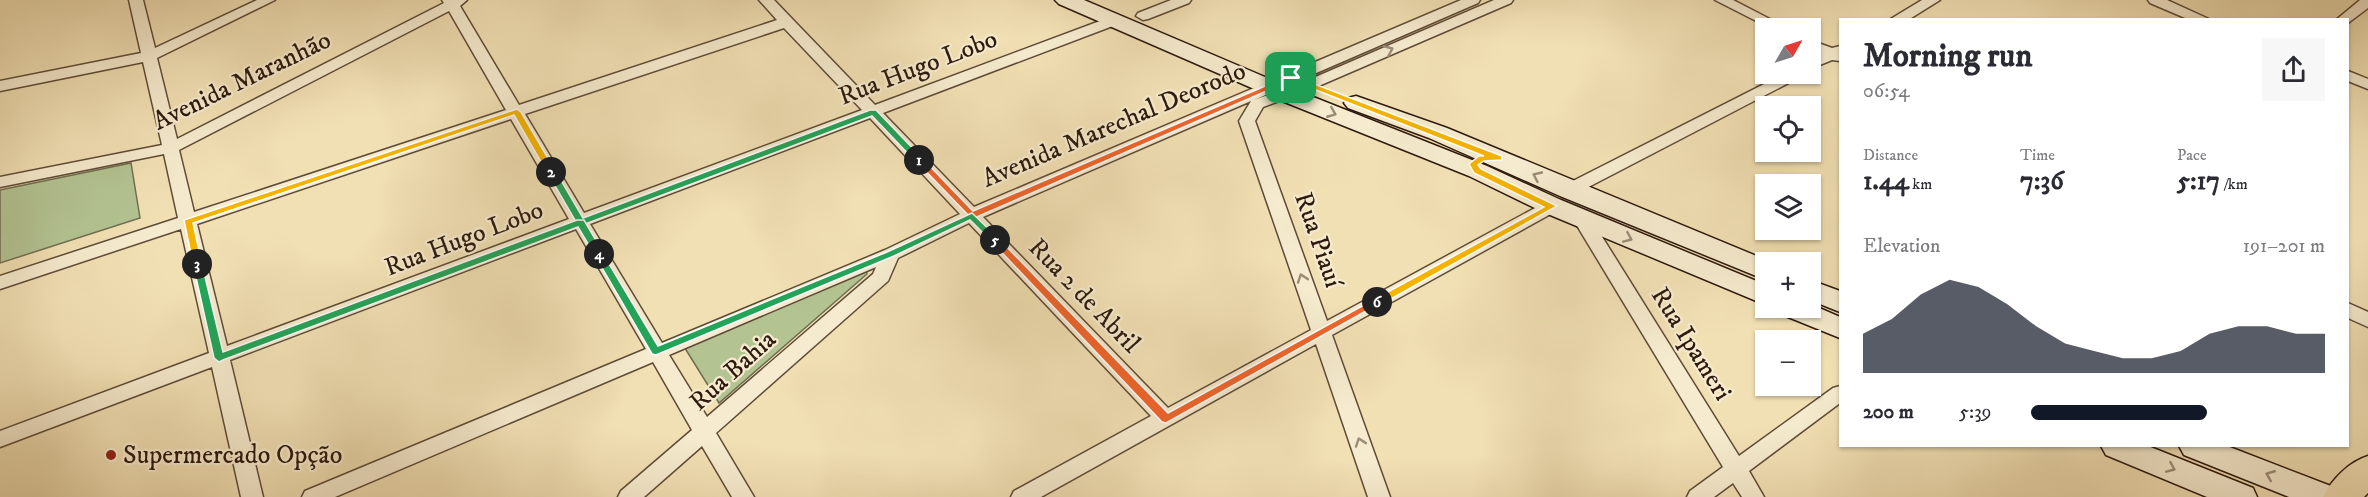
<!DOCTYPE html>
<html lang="en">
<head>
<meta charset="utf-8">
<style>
	body { margin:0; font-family:"IM FELL DW Pica",serif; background:#f7f7f7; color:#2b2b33; height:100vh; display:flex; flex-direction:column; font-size:22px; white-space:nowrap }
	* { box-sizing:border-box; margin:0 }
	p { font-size:20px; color:#7c7c81 }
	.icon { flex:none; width:33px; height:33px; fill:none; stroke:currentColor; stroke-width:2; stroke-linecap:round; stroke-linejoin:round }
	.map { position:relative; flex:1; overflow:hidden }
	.drawer { position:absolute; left:1839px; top:18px; width:510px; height:429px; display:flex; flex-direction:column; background:#fff; border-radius:0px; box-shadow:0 2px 4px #0004 }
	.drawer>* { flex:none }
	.needle { width:39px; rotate:51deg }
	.tools { position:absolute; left:1755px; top:18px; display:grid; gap:12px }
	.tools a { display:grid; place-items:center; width:66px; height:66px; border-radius:0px; background:#fff; box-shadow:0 2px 4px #0004; font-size:30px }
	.pin { position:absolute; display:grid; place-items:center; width:51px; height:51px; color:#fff; margin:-26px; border-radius:12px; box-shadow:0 3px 9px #0006 }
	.km { position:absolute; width:30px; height:30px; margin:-15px; border-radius:50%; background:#222; color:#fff; font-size:16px; line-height:30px; text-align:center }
	.round { display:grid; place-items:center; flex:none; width:63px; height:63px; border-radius:0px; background:#f7f7f7 }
	.summary { display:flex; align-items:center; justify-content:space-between; height:102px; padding:0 24px }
	h1 { font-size:33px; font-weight:700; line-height:45px }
	.figures { display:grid; grid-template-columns:repeat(3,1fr); gap:9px; height:102px; padding:6px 24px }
	.figures div { display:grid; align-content:center }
	.figures b { font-size:26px; font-weight:700 }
	.figures small { font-size:16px; font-weight:400 }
	.figures p { font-size:16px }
	.chart { height:168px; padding:12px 24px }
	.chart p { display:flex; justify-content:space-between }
	.chart svg { width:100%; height:108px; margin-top:6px; fill:#111827; opacity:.7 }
	ul { padding:0 24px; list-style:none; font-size:20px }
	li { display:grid; grid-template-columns:96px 72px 1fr; align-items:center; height:45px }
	li i { height:15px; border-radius:8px; background:#111827 }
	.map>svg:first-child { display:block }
	.green { fill:#b3c392; stroke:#706e50; stroke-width:1.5 }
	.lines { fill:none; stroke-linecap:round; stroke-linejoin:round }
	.street-casing { stroke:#5e4b37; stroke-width:3 }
	.secondary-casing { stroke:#2d190d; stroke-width:3 }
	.primary-casing { stroke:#2d190d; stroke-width:3 }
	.street { fill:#f6ebce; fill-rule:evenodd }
	.secondary { fill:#f6ebce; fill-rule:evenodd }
	.primary { fill:#f1e0b4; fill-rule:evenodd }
	.oneway { stroke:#9c8c77 }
	.split-1 { fill:#f0652b; stroke:#fff; stroke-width:1.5 }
	.split-2 { fill:#22a559; stroke:#fff; stroke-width:1.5 }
	.split-3 { fill:#f5b400; stroke:#fff; stroke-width:1.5 }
	.split-4 { fill:#22a559; stroke:#fff; stroke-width:1.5 }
	.split-5 { fill:#22a559; stroke:#fff; stroke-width:1.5 }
	.split-6 { fill:#f0652b; stroke:#fff; stroke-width:1.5 }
	.split-7 { fill:#f5b400; stroke:#fff; stroke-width:1.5 }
	.poi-dot { fill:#8f2418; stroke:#f6ebce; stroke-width:2 }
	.labels { text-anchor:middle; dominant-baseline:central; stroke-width:4.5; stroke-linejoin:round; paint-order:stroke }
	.street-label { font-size:26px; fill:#2d190d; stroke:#f6ebce }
	.poi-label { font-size:26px; fill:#2d190d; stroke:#f6ebce; text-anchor:start }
</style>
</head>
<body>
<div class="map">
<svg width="2368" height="497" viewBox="0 0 2368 497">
	<rect width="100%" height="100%" fill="#f1e0b4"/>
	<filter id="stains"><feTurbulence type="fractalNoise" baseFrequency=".00333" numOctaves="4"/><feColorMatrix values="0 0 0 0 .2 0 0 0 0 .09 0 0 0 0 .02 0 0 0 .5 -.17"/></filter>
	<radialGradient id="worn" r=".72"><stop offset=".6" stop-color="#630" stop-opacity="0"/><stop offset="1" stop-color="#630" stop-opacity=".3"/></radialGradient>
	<g class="green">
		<polygon points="131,163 140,218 0,263 0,190"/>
		<polygon points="866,266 867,274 719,403 683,345"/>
	</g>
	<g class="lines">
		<g class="street-casing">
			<g id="street">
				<path d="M129,0H143L155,48L257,0H275L157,58L177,139L444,3L442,0H467L460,6L519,105L777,20L759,0H774L875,105L1108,18H1118L1120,21L1118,24L883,113L974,207L1461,0H1480L1478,3L1254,100L1304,82L1494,0H1513L1511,3L1314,88L1263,107L1255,121L1327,321L1546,202H1558L1561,206L1558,210L1332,335L1390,497H1368L1316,344L1041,497H1011L1014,491L1151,416L969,223L898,258L888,281L716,433L754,497H732L702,446L644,497H618L621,491L692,430L653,362L335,497H302L305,491L646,349L576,229L230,360L263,497H241L212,367L0,447V431L209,353L181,229L0,289V276L178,218L164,154L0,187V177L162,145L143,62L0,91V81L141,53ZM449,11L506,110L194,212L179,150ZM784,28L862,110L584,213L525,114ZM1251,101L1239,121L1311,330L1168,408L983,217ZM870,118L960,214L885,250L662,343L590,224ZM511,119L569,219L227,346L197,224ZM876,267L873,274L707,417L669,355Z"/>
				<polygon points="1171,0 1191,0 1189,3 1148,19 1143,20 1136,16 1138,13"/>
				<polygon points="1715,0 1733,0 1787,28 1770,28"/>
				<polygon points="1922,0 1940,0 1908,20 1889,20"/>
				<polygon points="2148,0 2167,0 2211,20 2190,20 2150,3"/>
				<polygon points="2360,0 2368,0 2368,8 2348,23 2348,20 2336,20"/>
				<polygon points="1810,40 1832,48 1840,46 1840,61 1832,60 1810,69 1810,59 1820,54 1810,50"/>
				<polygon points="2348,71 2368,79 2368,89 2348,81"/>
				<polygon points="1784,74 1803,74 1800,77 1575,194 1563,194 1560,190 1563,186"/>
				<polygon points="1582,213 1588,215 1591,219 1739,456 1833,388 1840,386 1840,403 1749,471 1764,497 1742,497 1733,483 1714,497 1687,497 1690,491 1723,467 1573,219 1576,215"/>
				<polygon points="2348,303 2368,312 2368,327 2348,318"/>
			</g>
		</g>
		<g class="secondary-casing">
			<g id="secondary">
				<polygon points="1055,0 1084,0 1293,89 1487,166 1561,200 1766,285 1766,305 1543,212 1469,176 1277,99 1059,4"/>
				<polygon points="1356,96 1447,128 1771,262 1766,262 1766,280 1560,196 1429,138 1348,108 1344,103 1348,98"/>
				<polygon points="1810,280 1840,291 1840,312 1810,300"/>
				<polygon points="1810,304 1840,317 1840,338 1783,315 1779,308 1810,308"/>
				<polygon points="2101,446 2148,446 2253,488 2257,497 2207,497 2106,455"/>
				<polygon points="2179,446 2227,446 2336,488 2340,497 2289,497 2184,455"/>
			</g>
		</g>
		<g class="primary-casing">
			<path id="primary" d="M2368,456V493L2364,497H2323C2332,479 2349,462 2368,456Z"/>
		</g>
		<use href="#street" class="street"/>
		<use href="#secondary" class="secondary"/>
		<use href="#primary" class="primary"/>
	</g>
	<defs><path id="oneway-chevron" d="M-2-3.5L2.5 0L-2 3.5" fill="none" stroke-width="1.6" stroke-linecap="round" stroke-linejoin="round" transform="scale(1.5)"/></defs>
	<g class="oneway">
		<use href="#oneway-chevron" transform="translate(1389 50) rotate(-23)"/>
		<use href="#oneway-chevron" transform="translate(1332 113) rotate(22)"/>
		<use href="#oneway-chevron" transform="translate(1537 176) rotate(-155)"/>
		<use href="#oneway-chevron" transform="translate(1628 238) rotate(23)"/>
		<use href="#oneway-chevron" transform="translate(1302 278) rotate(-109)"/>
		<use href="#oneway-chevron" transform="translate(1360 442) rotate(-109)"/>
		<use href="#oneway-chevron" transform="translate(2171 468) rotate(23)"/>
		<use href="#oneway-chevron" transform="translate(2270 475) rotate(-158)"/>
	</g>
	<polygon class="split-1" points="1291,75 1295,78 1294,79 972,219 915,160 922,158 973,211"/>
	<polygon class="split-2" points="870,110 876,110 922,158 922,162 916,162 872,116 580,226 576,222 547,172 555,170 583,218"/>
	<polygon class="split-3" points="517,109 521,112 556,172 555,174 548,174 514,115 193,223 202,264 197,268 193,264 184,220"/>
	<polygon class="split-4" points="577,220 584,220 604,254 602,257 596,257 578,227 223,360 219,362 214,358 193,264 194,262 197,261 202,264 223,352"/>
	<polygon class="split-5" points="972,213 998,238 998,242 992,242 970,220 894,256 656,355 652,354 594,254 599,251 602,252 658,346 887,252"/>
	<polygon class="split-6" points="995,237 998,238 1168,413 1373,300 1380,300 1382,302 1166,423 1162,422 992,242 992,238"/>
	<polygon class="split-7" points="1291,75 1502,156 1502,160 1484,161 1478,165 1481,169 1557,206 1380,305 1373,305 1373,300 1544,207 1474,173 1469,164 1479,156 1484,156 1288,79 1287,78"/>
	<circle class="poi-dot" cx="111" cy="455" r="6"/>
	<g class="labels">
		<g class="street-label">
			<text transform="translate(918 68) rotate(-21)">Rua Hugo Lobo</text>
			<text transform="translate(242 81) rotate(-26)">Avenida Maranhão</text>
			<text transform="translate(1114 125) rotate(-23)">Avenida Marechal Deorodo</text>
			<text transform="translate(464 239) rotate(-21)">Rua Hugo Lobo</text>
			<text transform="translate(1318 240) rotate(71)">Rua Piauí</text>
			<text transform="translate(1084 296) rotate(46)">Rua 2 de Abril</text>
			<text transform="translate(1691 344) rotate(58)">Rua Ipameri</text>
			<text transform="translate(733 371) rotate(-42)">Rua Bahia</text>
		</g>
		<g class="poi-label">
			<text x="123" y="455">Supermercado Opção</text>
		</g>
	</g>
	<rect width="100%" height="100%" filter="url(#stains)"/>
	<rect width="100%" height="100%" fill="url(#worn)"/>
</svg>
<div class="tools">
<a><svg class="needle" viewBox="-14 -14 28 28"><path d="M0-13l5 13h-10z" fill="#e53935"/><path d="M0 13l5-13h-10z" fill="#7c7c81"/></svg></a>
<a><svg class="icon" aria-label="locate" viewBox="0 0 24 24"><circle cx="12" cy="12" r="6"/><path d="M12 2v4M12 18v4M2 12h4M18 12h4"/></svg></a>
<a><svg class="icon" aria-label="layers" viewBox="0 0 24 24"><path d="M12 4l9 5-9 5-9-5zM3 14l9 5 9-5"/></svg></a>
<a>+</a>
<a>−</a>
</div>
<div class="pin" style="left:1291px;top:78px;background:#1e9e55"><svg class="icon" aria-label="arrive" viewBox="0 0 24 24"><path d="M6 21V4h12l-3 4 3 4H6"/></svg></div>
<b class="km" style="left:919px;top:160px">1</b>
<b class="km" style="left:551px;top:172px">2</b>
<b class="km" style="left:197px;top:264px">3</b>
<b class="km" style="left:599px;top:254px">4</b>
<b class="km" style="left:995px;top:240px">5</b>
<b class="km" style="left:1377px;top:302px">6</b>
<section class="drawer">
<div class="summary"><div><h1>Morning run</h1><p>06:54</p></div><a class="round"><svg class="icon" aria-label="share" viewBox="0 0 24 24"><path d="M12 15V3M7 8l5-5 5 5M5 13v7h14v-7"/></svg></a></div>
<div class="figures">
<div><p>Distance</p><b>1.44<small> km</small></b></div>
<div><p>Time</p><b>7:36</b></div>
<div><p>Pace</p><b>5:17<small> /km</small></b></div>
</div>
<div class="chart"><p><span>Elevation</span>191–201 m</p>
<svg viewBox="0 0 160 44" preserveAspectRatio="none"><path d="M0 44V28L10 22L20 12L30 6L40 9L50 16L60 25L70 32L80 35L90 38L100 38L110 35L120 28L130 25L140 25L150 28L160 28V44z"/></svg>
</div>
<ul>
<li><b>200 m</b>5:39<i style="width:60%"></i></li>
</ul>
</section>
</div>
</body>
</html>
